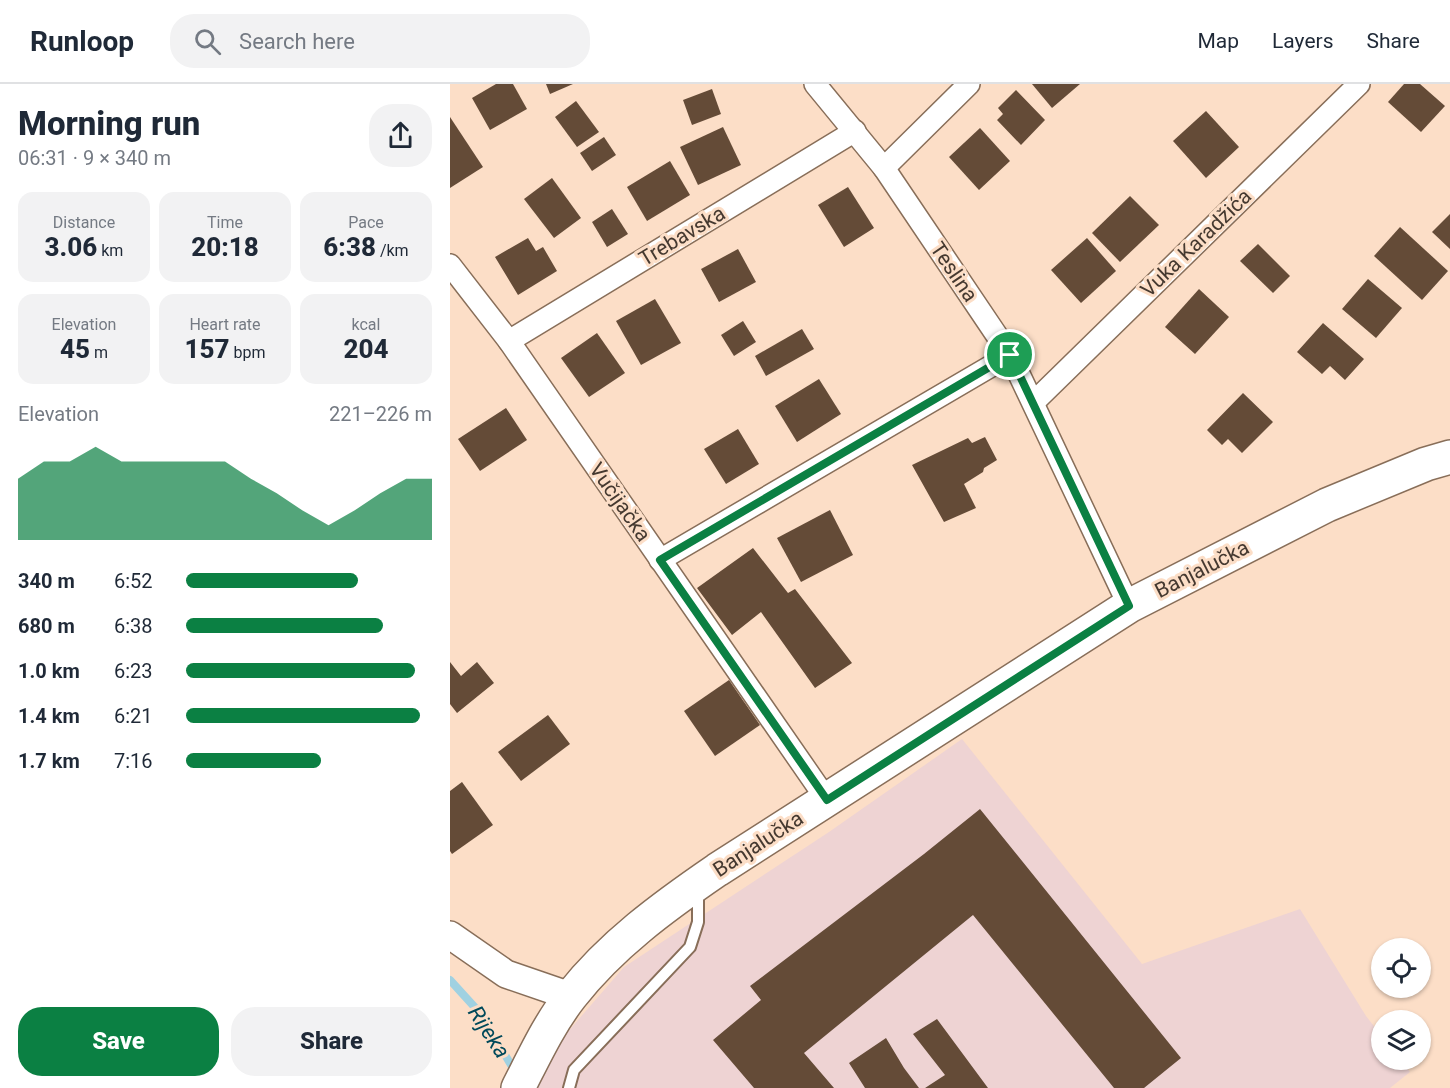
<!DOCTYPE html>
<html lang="en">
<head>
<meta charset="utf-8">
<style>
	body { margin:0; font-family:Roboto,sans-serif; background:#f2f2f3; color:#1f2937; height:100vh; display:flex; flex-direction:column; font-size:22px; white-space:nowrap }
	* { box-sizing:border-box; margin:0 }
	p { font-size:20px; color:#747a83 }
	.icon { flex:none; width:33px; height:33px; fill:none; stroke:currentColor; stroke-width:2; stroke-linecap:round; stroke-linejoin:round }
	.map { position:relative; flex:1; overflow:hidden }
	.details { display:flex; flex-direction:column; background:#fff; width:450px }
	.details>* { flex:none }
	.tools { position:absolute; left:921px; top:854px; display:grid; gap:12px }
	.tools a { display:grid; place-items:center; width:60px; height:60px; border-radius:50%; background:#fff; box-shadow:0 2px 4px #0004; font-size:30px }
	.pin { position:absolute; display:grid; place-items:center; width:51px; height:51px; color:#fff; margin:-26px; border:3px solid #fff; border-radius:50%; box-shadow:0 2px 6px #0007 }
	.round { display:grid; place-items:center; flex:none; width:63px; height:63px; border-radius:24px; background:#f2f2f3 }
	.head { display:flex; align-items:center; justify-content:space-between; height:102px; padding:0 18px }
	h1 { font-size:33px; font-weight:800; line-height:45px }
	.metrics { display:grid; grid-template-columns:repeat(3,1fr); gap:9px; height:102px; padding:6px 18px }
	.metrics div { display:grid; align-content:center; border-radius:15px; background:#f2f2f3; text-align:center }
	.metrics b { font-size:26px; font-weight:800 }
	.metrics small { font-size:16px; font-weight:400 }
	.metrics p { font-size:16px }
	.chart { height:168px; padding:12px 18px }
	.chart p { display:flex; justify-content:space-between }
	.chart svg { width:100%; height:108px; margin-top:6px; fill:#0b8043; opacity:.7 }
	.primary-button { display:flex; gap:12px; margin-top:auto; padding:12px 18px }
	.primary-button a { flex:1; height:69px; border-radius:24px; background:#0b8043; color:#fff; font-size:24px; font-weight:800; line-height:69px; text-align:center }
	.primary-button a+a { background:#f2f2f3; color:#1f2937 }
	ul { padding:0 18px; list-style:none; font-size:20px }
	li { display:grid; grid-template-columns:96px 72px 1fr; align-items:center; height:45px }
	li i { height:15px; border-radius:8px; background:#0b8043 }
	header { display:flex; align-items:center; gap:36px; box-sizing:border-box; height:84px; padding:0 30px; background:#fff; border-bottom:2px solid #e0e1e3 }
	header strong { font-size:28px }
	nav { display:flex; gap:33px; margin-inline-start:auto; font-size:21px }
	.search { width:420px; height:54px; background:#f2f2f3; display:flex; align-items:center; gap:15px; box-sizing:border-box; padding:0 21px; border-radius:24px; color:#747a83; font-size:22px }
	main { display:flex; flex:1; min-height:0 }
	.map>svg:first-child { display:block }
	.commercial { fill:#eed3d3 }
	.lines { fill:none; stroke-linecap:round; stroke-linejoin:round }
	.stream { stroke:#a0d1e1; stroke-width:8 }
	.building { fill:#644b37 }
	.service-casing { stroke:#886e59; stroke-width:14 }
	.minor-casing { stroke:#886e59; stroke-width:24 }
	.tertiary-casing { stroke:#886e59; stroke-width:30 }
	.primary-casing { stroke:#886e59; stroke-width:36 }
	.service { stroke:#fff; stroke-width:10 }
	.minor { stroke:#fff; stroke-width:21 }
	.tertiary { stroke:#fff; stroke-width:27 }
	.primary { stroke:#fff; stroke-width:33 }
	.route-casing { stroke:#fff; stroke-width:12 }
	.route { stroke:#0b8043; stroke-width:8 }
	.labels { text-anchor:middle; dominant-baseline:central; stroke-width:6; stroke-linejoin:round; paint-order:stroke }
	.street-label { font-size:21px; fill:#453930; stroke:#fcdec7 }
	.water-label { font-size:22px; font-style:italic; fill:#00495a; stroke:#fcdec7 }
</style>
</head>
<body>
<header>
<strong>Runloop</strong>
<div class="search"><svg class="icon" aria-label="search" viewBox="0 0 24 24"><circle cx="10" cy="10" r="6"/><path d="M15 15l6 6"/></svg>Search here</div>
<nav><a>Map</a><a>Layers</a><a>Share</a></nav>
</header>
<main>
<section class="details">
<div class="head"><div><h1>Morning run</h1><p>06:31 · 9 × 340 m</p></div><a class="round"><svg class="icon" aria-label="share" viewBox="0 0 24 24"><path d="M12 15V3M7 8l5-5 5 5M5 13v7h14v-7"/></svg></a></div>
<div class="metrics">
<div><p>Distance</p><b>3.06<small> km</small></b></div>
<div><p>Time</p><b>20:18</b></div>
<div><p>Pace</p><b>6:38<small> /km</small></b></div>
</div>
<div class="metrics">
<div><p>Elevation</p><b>45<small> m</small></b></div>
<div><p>Heart rate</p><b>157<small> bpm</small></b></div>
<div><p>kcal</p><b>204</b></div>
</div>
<div class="chart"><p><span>Elevation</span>221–226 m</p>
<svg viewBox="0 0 160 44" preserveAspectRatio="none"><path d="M0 44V19L10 12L20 12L30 6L40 12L50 12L60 12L70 12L80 12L90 19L100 25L110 32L120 38L130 32L140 25L150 19L160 19V44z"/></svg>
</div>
<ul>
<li><b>340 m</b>6:52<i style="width:70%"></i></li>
<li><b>680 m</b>6:38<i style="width:80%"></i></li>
<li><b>1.0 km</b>6:23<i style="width:93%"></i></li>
<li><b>1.4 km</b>6:21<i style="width:95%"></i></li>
<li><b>1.7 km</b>7:16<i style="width:55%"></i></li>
</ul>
<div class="primary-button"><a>Save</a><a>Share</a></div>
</section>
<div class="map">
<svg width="1000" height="1004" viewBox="0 0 1000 1004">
	<rect width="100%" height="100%" fill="#fcdec7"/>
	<polygon class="commercial" points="512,655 692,880 850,825 916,932 931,951 932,975 950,975 960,988 940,1004 83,1004 102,966 174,883 379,748"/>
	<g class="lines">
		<polyline class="stream" points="0,896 30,929 67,991"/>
	</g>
	<g class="building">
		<polygon points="46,0 63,0 77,25 40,46 22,14"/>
		<polygon points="96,0 123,0 100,10"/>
		<polygon points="582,0 630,0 602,24"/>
		<polygon points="954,0 970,0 995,22 971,48 938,18"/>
		<polygon points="262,5 271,30 242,41 233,16"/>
		<polygon points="566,6 595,36 571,61 547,36 553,30 548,24"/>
		<polygon points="126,17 149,48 127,63 105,33"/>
		<polygon points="756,27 789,63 756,94 723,57"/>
		<polygon points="0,33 33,83 0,104"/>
		<polygon points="273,43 291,81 248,101 230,63"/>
		<polygon points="530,44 560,77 529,106 499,73"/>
		<polygon points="154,53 166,71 142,87 130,69"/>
		<polygon points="220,77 240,111 197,137 177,103"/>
		<polygon points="102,94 131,134 104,154 74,115"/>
		<polygon points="398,103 424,144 394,163 368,121"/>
		<polygon points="680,112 709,141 670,178 642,149"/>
		<polygon points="162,125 178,150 157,163 142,138"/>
		<polygon points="1000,130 1000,165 982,148"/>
		<polygon points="950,143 998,187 972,216 924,172"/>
		<polygon points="78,154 86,167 93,163 107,187 68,211 45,173"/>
		<polygon points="637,154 666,187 631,219 601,186"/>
		<polygon points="808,160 840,192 823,209 790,177"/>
		<polygon points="288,165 306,198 269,218 251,185"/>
		<polygon points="918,195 952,224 926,254 892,225"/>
		<polygon points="749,205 779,233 745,270 715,243"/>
		<polygon points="205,215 231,259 191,281 166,237"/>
		<polygon points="293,237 306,258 284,272 271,251"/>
		<polygon points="873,239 914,275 895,296 880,282 872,290 847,268"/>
		<polygon points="352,245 364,265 316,292 305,272"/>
		<polygon points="147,249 175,289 139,313 111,274"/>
		<polygon points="369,295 391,330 347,358 325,322"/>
		<polygon points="793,309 823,338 792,369 778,355 772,361 757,346"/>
		<polygon points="56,324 77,356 30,387 8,355"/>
		<polygon points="288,345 309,380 276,400 254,365"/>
		<polygon points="535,353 547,376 534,384 533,388 514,400 526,424 494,438 462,381 518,354 522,359"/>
		<polygon points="380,426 403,471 351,498 327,454"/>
		<polygon points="303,464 338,509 345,505 402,579 365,604 311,528 282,551 247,504"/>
		<polygon points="0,578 11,592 27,578 44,599 7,629 0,620"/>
		<polygon points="279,596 310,641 265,672 234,627"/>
		<polygon points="98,631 120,660 71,697 48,668"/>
		<polygon points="12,698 43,741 2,770 0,767 0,707"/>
		<polygon points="530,725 731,974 694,1004 664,1004 523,831 354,969 384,1004 304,1004 263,956 311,916 300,902 474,770"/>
		<polygon points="487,935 538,1004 475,1004 495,991 463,950"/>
		<polygon points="436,954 454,984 469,1004 415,1004 399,979"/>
	</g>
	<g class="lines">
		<g class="service-casing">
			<polyline id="service" points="119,1004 124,986 240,863 248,838 248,805"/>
		</g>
		<g class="minor-casing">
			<g id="minor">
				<polyline points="365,0 434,84 560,271 679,522"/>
				<polyline points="434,84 519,0"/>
				<polyline points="0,181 59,257 377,716"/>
				<polyline points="59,257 405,47"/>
				<polyline points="584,318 909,0"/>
				<polyline points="210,476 560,271"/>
			</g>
		</g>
		<g class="tertiary-casing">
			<polyline id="tertiary" points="0,851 56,890 120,912"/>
		</g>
		<g class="primary-casing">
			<path id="primary" d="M68,1004C84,973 99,940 121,912C161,861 213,823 267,786L679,522L877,421L976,380L1000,373"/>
		</g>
		<use href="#service" class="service"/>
		<use href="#minor" class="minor"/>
		<use href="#tertiary" class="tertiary"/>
		<use href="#primary" class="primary"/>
	</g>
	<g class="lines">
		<g class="route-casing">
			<polygon id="route" points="560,271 679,522 377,716 210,476"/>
		</g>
		<use href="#route" class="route"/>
	</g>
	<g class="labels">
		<g class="street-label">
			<text transform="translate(232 152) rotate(-31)">Trebavska</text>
			<text transform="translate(746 159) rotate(-44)">Vuka Karadžića</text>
			<text transform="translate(504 188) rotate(56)">Teslina</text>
			<text transform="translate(170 418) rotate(55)">Vučijačka</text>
			<text transform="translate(752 485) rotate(-27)">Banjalučka</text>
			<text transform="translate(308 760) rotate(-33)">Banjalučka</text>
		</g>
		<g class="water-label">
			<text transform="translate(39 948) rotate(57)">Rijeka</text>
		</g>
	</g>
</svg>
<div class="tools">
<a><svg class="icon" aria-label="locate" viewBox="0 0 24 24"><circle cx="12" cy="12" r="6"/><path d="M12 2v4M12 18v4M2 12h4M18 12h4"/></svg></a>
<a><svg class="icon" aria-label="layers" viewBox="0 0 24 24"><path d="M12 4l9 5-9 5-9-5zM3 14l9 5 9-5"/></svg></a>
</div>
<div class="pin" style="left:560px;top:271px;background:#1e9e55"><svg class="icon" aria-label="arrive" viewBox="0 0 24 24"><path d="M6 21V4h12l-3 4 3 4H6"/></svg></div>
</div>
</main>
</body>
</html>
